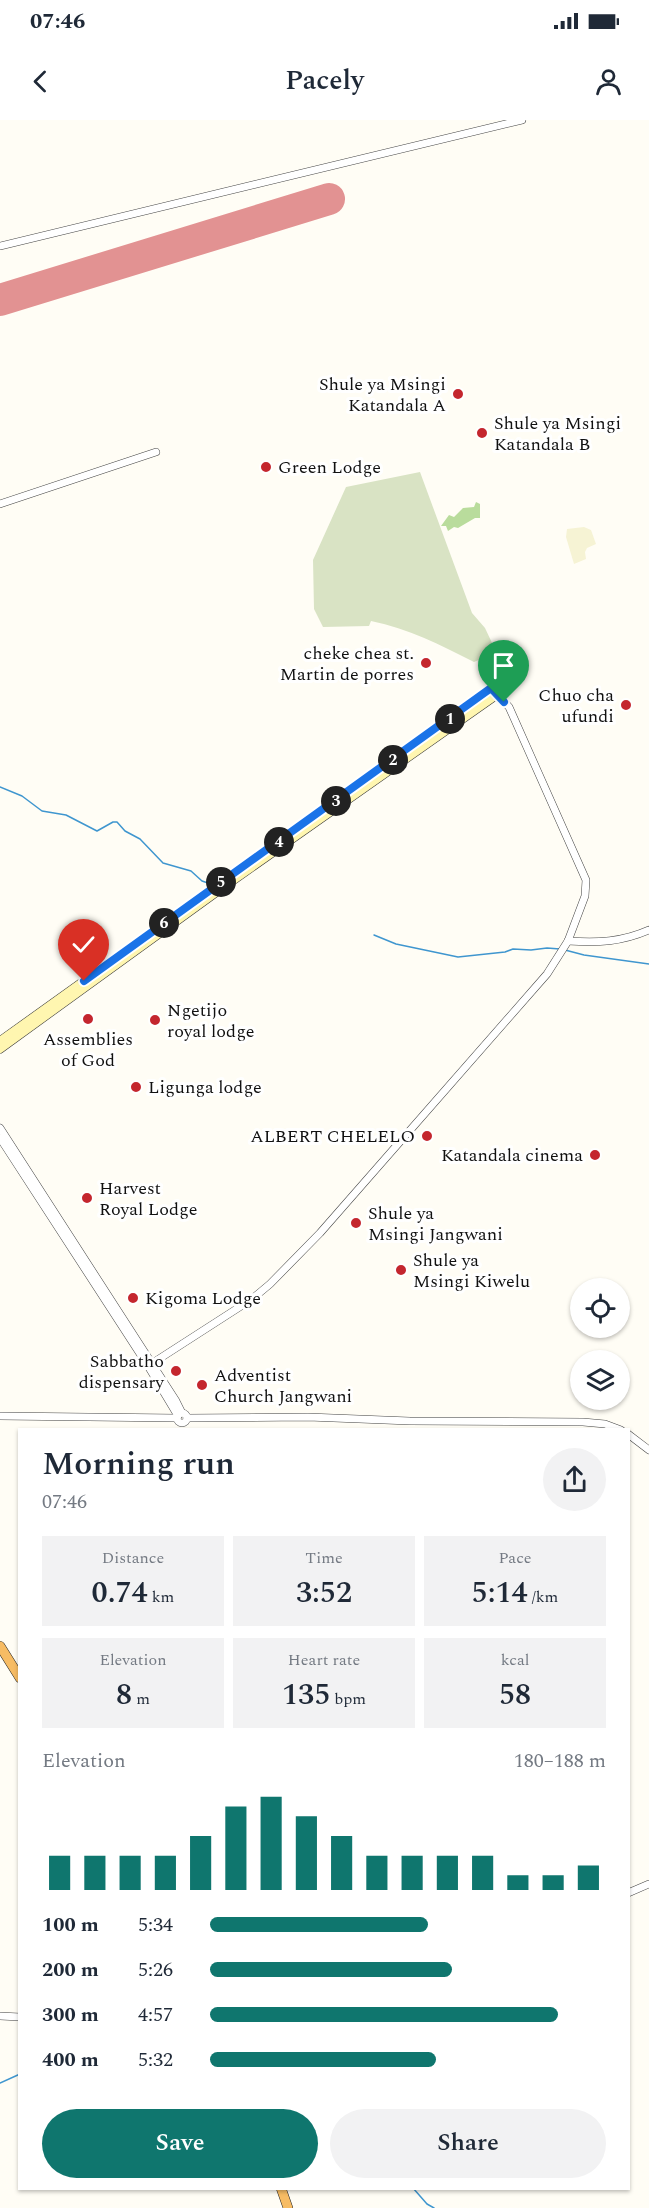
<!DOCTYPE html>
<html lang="en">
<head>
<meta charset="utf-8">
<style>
	body { margin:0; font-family:Spectral,serif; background:#f2f2f3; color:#1f2937; height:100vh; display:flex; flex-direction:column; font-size:22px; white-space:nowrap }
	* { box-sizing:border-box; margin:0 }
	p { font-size:20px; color:#747a83 }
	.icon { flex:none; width:33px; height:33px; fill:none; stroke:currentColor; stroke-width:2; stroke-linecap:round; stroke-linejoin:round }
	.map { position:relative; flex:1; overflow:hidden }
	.drawer { position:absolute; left:18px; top:1308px; width:612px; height:762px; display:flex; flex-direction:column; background:#fff; border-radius:0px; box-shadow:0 2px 4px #0004 }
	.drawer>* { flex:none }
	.buttons { position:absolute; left:570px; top:1158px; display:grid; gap:12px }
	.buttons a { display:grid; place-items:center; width:60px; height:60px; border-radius:50%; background:#fff; box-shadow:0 2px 4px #0004; font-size:30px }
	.pin { position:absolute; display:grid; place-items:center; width:51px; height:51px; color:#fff; margin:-62px -26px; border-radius:50% 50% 50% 0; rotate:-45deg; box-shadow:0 0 6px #0007 }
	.pin .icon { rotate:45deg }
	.km { position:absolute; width:30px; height:30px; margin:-15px; border-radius:50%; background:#222; color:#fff; font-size:16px; line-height:30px; text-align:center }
	.round { display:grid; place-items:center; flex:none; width:63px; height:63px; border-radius:32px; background:#f2f2f3 }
	.overview { display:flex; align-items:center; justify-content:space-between; height:102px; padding:0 24px }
	h1 { font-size:33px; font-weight:600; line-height:45px }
	.figures { display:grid; grid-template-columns:repeat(3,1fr); gap:9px; height:102px; padding:6px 24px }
	.figures div { display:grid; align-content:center; border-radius:0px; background:#f2f2f3; text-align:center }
	.figures b { font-size:30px; font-weight:600 }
	.figures small { font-size:16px; font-weight:400 }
	.figures p { font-size:16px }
	.chart { height:168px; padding:12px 24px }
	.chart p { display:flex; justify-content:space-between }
	.chart svg { width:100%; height:108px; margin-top:6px; stroke:#0f766e; stroke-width:6 }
	.cta { display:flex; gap:12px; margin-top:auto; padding:12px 24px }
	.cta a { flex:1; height:69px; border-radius:36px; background:#0f766e; color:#fff; font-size:24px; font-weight:600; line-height:69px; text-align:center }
	.cta a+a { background:#f2f2f3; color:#1f2937 }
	ul { padding:0 24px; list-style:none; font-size:20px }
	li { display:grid; grid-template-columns:96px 72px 1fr; align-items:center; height:45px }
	li i { height:15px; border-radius:8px; background:#0f766e }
	.status { display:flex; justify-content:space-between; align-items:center; height:42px; padding:0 30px; background:#fff; direction:ltr }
	.status svg { height:16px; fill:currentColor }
	header { display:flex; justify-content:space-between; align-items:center; height:78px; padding:0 24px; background:#fff; font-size:27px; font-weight:600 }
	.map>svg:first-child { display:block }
	.farmland { fill:#f6f3d4 }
	.forest { fill:#b9dc9c }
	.cemetery { fill:#d9e3c4 }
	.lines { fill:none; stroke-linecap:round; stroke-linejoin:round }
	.stream { stroke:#3f96cf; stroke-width:1.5 }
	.runway { stroke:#e29292; stroke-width:32 }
	.tertiary-casing { stroke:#444; stroke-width:8 }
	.secondary-casing { stroke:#333; stroke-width:9 }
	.trunk-casing { stroke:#222; stroke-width:10 }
	.tertiary { stroke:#fff; stroke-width:7 }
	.secondary { stroke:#fff6b0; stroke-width:8 }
	.trunk { stroke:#f7bc64; stroke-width:9 }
	.route-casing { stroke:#fff; stroke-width:12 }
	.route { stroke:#1a73e8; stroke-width:8 }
	.poi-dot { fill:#c4262e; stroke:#fff; stroke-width:2 }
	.labels { text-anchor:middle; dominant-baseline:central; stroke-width:6; stroke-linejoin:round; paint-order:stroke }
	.poi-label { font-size:18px; fill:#111; stroke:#fff; text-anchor:start }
</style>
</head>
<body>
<div class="status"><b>07:46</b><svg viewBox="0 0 49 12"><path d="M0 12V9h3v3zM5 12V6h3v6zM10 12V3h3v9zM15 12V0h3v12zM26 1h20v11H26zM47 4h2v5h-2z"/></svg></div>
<header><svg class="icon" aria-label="back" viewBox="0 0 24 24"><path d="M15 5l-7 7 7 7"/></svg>Pacely<svg class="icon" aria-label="person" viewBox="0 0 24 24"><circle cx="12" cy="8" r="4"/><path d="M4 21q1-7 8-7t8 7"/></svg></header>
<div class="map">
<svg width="649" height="2088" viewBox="0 0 649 2088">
	<rect width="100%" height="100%" fill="#fffdf5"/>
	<polygon class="farmland" points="584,407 591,410 596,424 587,428 585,432 586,439 574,444 566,417 567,409"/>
	<polygon class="forest" points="476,382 480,384 480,398 475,398 458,408 454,407 448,411 446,406 441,406 449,395 454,397 463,388 474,387"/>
	<path class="cemetery" d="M420,352L472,493L485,508L493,525L487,528L490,535L474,542C439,524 409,509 371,501L369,506L323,507L314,489L313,440L346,367Z"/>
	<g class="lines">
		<g class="stream">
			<polyline points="0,667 22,676 42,691 66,695 97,711 113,702 117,702 125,711 140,719 163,743 191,751 202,761 211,764"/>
			<polyline points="374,815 396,824 458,837 505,832 513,829 531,830 547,828 560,829"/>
			<polyline points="565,830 584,835 649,844"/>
			<polyline points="0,1963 20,1954"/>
			<polyline points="413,2068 427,2084 434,2088"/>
		</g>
		<polyline class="runway" points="0,180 329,79"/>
		<g class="tertiary-casing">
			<g id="tertiary">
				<polyline points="0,126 522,0"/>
				<polyline points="0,384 156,332"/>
				<path d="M568,821C598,823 622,822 649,810"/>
				<polyline points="0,1008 176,1281 182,1293"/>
				<polyline points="0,1018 148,1246 178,1296"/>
				<polyline points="148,1246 252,1179 270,1164 320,1113 547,854 568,821 585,776 586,760 509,587 495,572"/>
				<circle cx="182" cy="1298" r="5"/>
				<polyline points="0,1296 177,1298"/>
				<polyline points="187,1298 308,1297 410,1301 583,1302 605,1304 621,1310"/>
				<polyline points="628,1314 649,1330"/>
				<polyline points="628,1773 649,1764"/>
				<polyline points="0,1896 20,1897"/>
			</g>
		</g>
		<g class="secondary-casing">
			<g id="secondary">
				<polyline points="0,921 491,569"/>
				<polyline points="0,929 218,771 498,574"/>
			</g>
		</g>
		<g class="trunk-casing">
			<g id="trunk">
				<polyline points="0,1526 20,1558"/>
				<polyline points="281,2068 288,2088"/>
			</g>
		</g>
		<use href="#tertiary" class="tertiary"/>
		<use href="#secondary" class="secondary"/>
		<use href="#trunk" class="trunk"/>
	</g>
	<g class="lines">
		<g class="route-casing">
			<polyline id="route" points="84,861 491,568 504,582"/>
		</g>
		<use href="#route" class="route"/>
	</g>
	<g class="poi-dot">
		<circle cx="458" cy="274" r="6"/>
		<circle cx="482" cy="313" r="6"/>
		<circle cx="266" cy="347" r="6"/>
		<circle cx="426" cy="543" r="6"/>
		<circle cx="626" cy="585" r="6"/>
		<circle cx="88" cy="899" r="6"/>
		<circle cx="155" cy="900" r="6"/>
		<circle cx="136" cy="967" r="6"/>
		<circle cx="427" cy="1016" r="6"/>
		<circle cx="595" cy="1035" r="6"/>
		<circle cx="87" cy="1078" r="6"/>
		<circle cx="356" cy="1103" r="6"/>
		<circle cx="401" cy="1150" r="6"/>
		<circle cx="133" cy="1178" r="6"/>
		<circle cx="176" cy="1251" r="6"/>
		<circle cx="202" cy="1265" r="6"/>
	</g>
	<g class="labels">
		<g class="poi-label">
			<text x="446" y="264" text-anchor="end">Shule ya Msingi<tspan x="446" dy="21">Katandala A</tspan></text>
			<text x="494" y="303">Shule ya Msingi<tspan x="494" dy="21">Katandala B</tspan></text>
			<text x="278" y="347">Green Lodge</text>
			<text x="414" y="533" text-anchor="end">cheke chea st.<tspan x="414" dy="21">Martin de porres</tspan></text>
			<text x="614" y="575" text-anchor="end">Chuo cha<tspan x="614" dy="21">ufundi</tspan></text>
			<text x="167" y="890">Ngetijo<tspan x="167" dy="21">royal lodge</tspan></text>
			<text x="88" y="919" text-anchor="middle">Assemblies<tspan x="88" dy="21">of God</tspan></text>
			<text x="148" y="967">Ligunga lodge</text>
			<text x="415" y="1016" text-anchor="end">ALBERT CHELELO</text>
			<text x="583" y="1035" text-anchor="end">Katandala cinema</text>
			<text x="99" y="1068">Harvest<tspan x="99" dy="21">Royal Lodge</tspan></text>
			<text x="368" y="1093">Shule ya<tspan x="368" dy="21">Msingi Jangwani</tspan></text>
			<text x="413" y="1140">Shule ya<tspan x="413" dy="21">Msingi Kiwelu</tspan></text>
			<text x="145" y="1178">Kigoma Lodge</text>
			<text x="164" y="1241" text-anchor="end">Sabbatho<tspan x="164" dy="21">dispensary</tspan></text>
			<text x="214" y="1255">Adventist<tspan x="214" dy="21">Church Jangwani</tspan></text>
		</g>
	</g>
</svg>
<div class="buttons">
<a><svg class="icon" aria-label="locate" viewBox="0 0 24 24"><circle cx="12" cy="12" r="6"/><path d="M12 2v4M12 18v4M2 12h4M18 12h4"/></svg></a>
<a><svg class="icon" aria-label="layers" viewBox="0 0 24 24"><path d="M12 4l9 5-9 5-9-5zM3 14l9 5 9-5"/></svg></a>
</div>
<div class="pin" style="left:504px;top:582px;background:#1e9e55"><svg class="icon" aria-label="arrive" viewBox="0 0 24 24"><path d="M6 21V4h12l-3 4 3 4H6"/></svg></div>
<div class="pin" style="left:84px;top:861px;background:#d93025"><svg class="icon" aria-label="check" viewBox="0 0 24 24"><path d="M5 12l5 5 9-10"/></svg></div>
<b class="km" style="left:450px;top:599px">1</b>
<b class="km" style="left:393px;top:640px">2</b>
<b class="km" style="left:336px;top:681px">3</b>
<b class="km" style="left:279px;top:722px">4</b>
<b class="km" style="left:221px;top:762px">5</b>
<b class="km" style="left:164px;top:803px">6</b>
<section class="drawer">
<div class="overview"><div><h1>Morning run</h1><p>07:46</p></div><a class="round"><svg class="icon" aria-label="share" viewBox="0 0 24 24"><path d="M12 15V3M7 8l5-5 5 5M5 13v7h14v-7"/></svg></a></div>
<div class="figures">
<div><p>Distance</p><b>0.74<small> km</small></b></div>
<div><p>Time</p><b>3:52</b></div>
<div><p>Pace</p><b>5:14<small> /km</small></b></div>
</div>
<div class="figures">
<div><p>Elevation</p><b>8<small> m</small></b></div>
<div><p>Heart rate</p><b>135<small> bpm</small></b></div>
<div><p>kcal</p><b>58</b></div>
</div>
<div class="chart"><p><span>Elevation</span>180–188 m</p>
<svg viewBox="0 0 160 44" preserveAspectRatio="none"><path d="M5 44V30M15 44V30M25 44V30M35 44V30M45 44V22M55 44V10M65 44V6M75 44V14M85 44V22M95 44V30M105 44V30M115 44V30M125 44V30M135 44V38M145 44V38M155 44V34"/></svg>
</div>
<ul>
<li><b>100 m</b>5:34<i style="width:55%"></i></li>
<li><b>200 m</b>5:26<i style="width:61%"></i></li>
<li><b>300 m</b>4:57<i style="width:88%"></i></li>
<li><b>400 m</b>5:32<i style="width:57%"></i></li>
</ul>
<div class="cta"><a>Save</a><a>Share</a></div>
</section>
</div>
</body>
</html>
